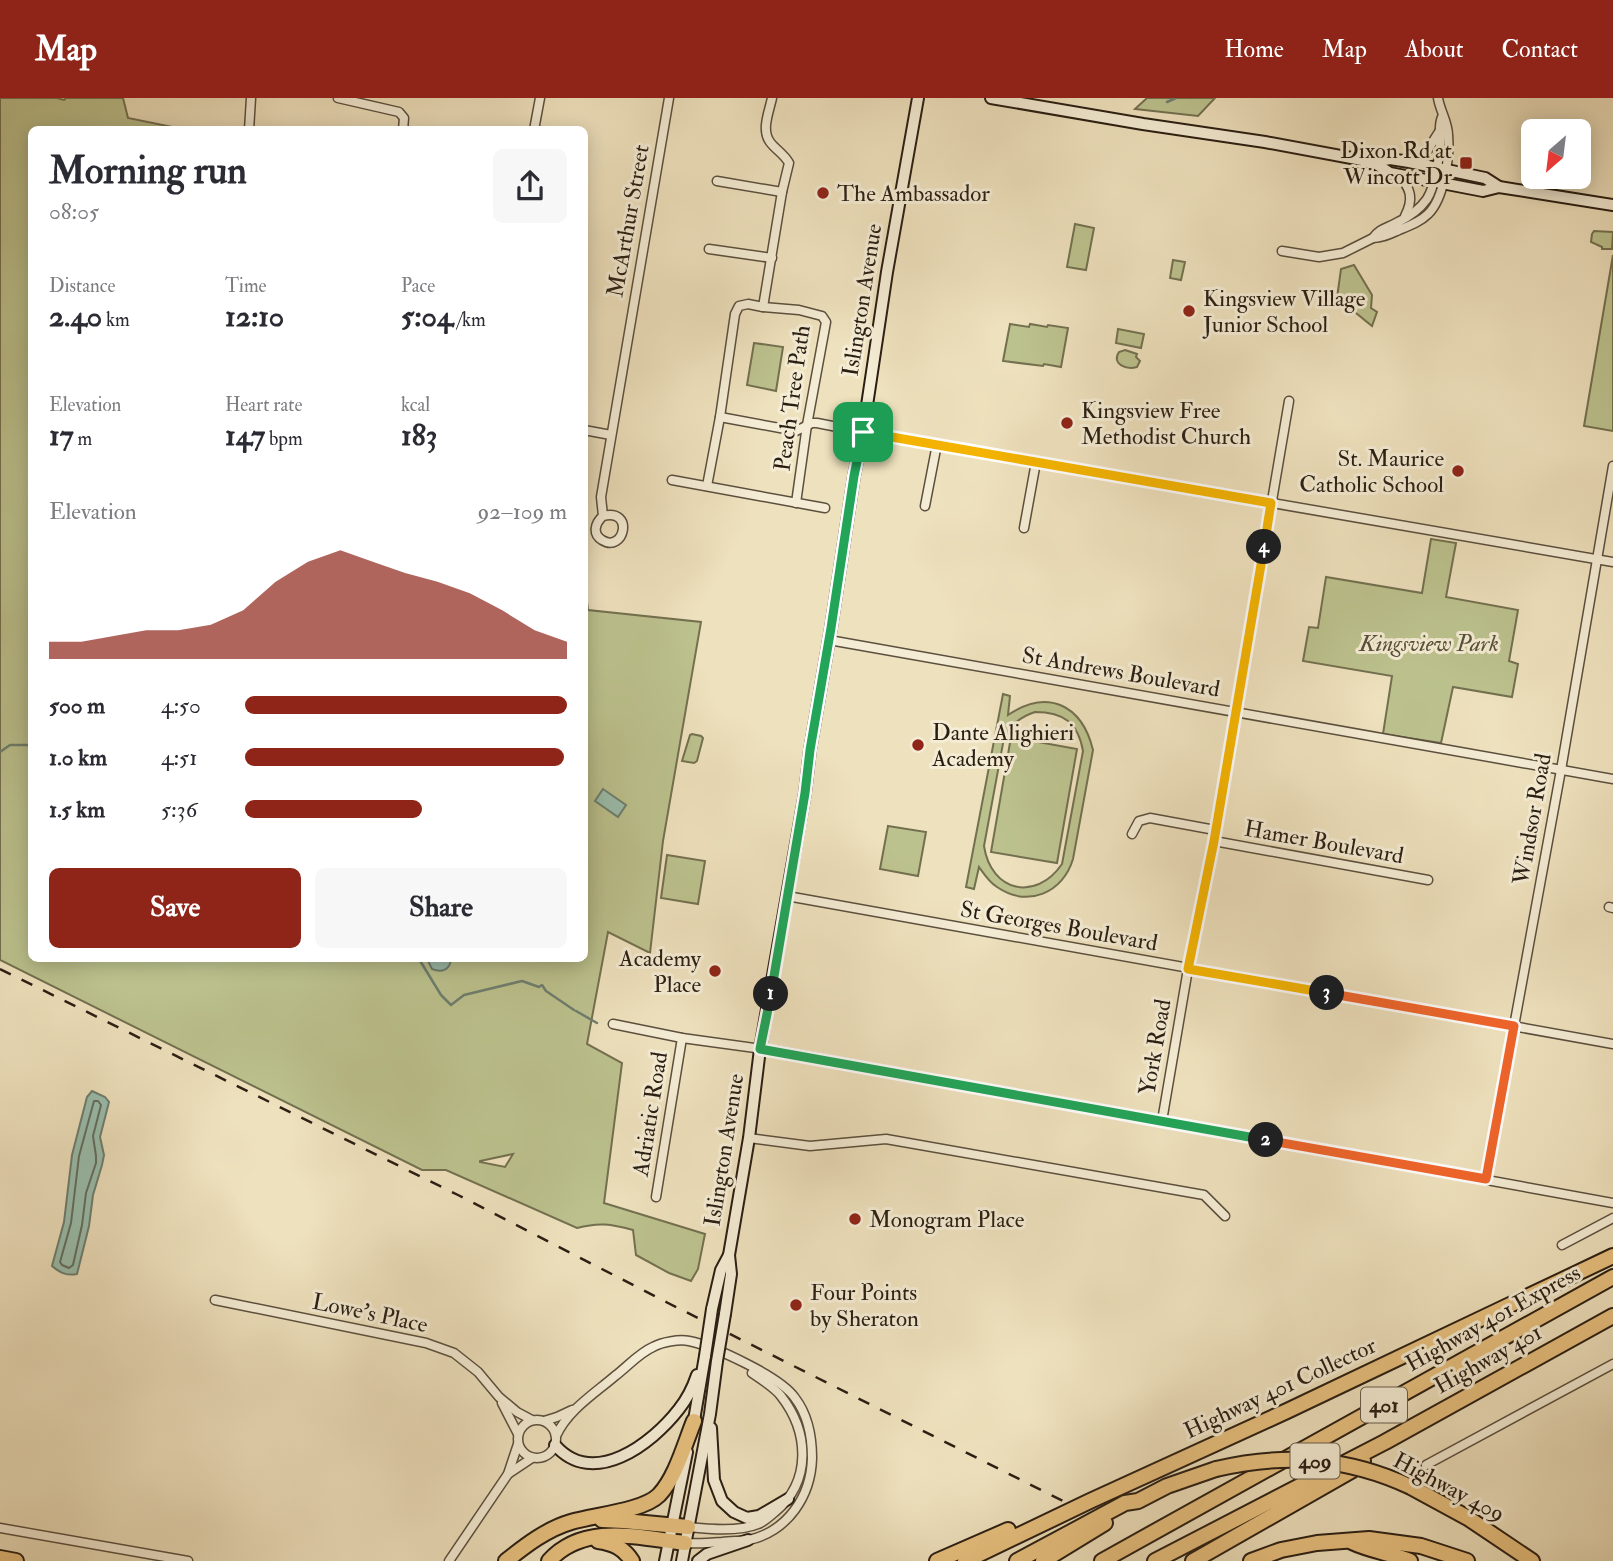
<!DOCTYPE html>
<html lang="en">
<head>
<meta charset="utf-8">
<style>
	body { margin:0; font-family:"IM FELL Double Pica",serif; background:#f7f7f7; color:#2b2b33; height:100vh; display:flex; flex-direction:column; font-size:26px; white-space:nowrap }
	* { box-sizing:border-box; margin:0 }
	p { font-size:23px; color:#7c7c81 }
	.icon { flex:none; width:38px; height:38px; fill:none; stroke:currentColor; stroke-width:2; stroke-linecap:round; stroke-linejoin:round }
	.map { position:relative; flex:1; overflow:hidden }
	.sheet { position:absolute; left:28px; top:28px; width:560px; height:836px; display:flex; flex-direction:column; background:#fff; border-radius:10px; box-shadow:0 4px 18px #0003 }
	.sheet>* { flex:none }
	.needle { width:46px; rotate:208deg }
	.fabs { position:absolute; left:1521px; top:21px; display:grid; gap:14px }
	.fabs a { display:grid; place-items:center; width:70px; height:70px; border-radius:10px; background:#fff; box-shadow:0 4px 18px #0003; font-size:35px }
	.pin { position:absolute; display:grid; place-items:center; width:60px; height:60px; color:#fff; margin:-30px; border-radius:14px; box-shadow:0 4px 10px #0006 }
	.km { position:absolute; width:35px; height:35px; margin:-18px; border-radius:50%; background:#222; color:#fff; font-size:19px; line-height:35px; text-align:center }
	.round { display:grid; place-items:center; flex:none; width:74px; height:74px; border-radius:10px; background:#f7f7f7 }
	.head { display:flex; align-items:center; justify-content:space-between; height:119px; padding:0 21px }
	h1 { font-size:38px; font-weight:700; line-height:52px }
	.metrics { display:grid; grid-template-columns:repeat(3,1fr); gap:10px; height:119px; padding:7px 21px }
	.metrics div { display:grid; align-content:center }
	.metrics b { font-size:30px; font-weight:700 }
	.metrics small { font-size:19px; font-weight:400 }
	.metrics p { font-size:19px }
	.chart { height:196px; padding:14px 21px }
	.chart p { display:flex; justify-content:space-between }
	.chart svg { width:100%; height:126px; margin-top:7px; fill:#8f2418; opacity:.7 }
	.button { display:flex; gap:14px; margin-top:auto; padding:14px 21px }
	.button a { flex:1; height:80px; border-radius:10px; background:#8f2418; color:#fff; font-size:28px; font-weight:700; line-height:80px; text-align:center }
	.button a+a { background:#f7f7f7; color:#2b2b33 }
	ul { padding:0 21px; list-style:none; font-size:23px }
	li { display:grid; grid-template-columns:112px 84px 1fr; align-items:center; height:52px }
	li i { height:18px; border-radius:9px; background:#8f2418 }
	header { display:flex; align-items:center; gap:42px; box-sizing:border-box; height:98px; padding:0 35px; background:#8f2418; color:#fff }
	header strong { font-size:33px }
	nav { display:flex; gap:38px; margin-inline-start:auto; font-size:24px }
	.map>svg:first-child { display:block }
	.green { fill:#bcc28e; stroke:#737050; stroke-width:2; fill-rule:evenodd }
	.water { fill:#9abead; stroke:#6d7e6f; stroke-width:2 }
	.lines { fill:none; stroke-linecap:round; stroke-linejoin:round }
	.shore { stroke:#626e60; stroke-width:2 }
	.stream { stroke:#6d7e6f; stroke-width:2.5 }
	.street-casing { stroke:#5b4f3e; stroke-width:11 }
	.secondary-casing { stroke:#2a1e13; stroke-width:14 }
	.highway-casing { stroke:#2a1e13; stroke-width:18 }
	.street { stroke:#f4ecd4; stroke-width:8 }
	.secondary { stroke:#f4ecd4; stroke-width:10 }
	.highway { stroke:#e7c07e; stroke-width:14 }
	.rail { stroke:#2a1e13; stroke-width:2.5; stroke-dasharray:12 12; stroke-linecap:butt }
	.secondary-bridge-casing { stroke:#2a1e13; stroke-width:14; stroke-linecap:butt }
	.highway-bridge-casing { stroke:#2a1e13; stroke-width:18; stroke-linecap:butt }
	.secondary-bridge { stroke:#f4ecd4; stroke-width:10 }
	.highway-bridge { stroke:#e7c07e; stroke-width:14 }
	.split-1-casing { stroke:#fff; stroke-width:14 }
	.split-2-casing { stroke:#fff; stroke-width:14 }
	.split-3-casing { stroke:#fff; stroke-width:14 }
	.split-4-casing { stroke:#fff; stroke-width:14 }
	.split-5-casing { stroke:#fff; stroke-width:14 }
	.split-1 { stroke:#22a559; stroke-width:9 }
	.split-2 { stroke:#22a559; stroke-width:9 }
	.split-3 { stroke:#f0652b; stroke-width:9 }
	.split-4 { stroke:#f5b400; stroke-width:9 }
	.split-5 { stroke:#f5b400; stroke-width:9 }
	.poi-dot { fill:#8f2418; stroke:#f4ecd4; stroke-width:2.5 }
	.labels { text-anchor:middle; dominant-baseline:central; stroke-width:6; stroke-linejoin:round; paint-order:stroke }
	.shield { fill:#f4ecd4; stroke:#675c4d; stroke-width:2 }
	.shield-label { font-size:21px; font-weight:bold; fill:#2a1e13 }
	.poi-label { font-size:23px; fill:#2a1e13; stroke:#f4ecd4; text-anchor:start }
	.street-label { font-size:23px; fill:#2a1e13; stroke:#f4ecd4 }
	.park-label { font-size:23px; font-style:italic; fill:#564f38; stroke:#f4ecd4 }
</style>
</head>
<body>
<header>
<strong>Map</strong>
<nav><a>Home</a><a>Map</a><a>About</a><a>Contact</a></nav>
</header>
<div class="map">
<svg width="1613" height="1463" viewBox="0 0 1613 1463">
	<rect width="100%" height="100%" fill="#eee1bd"/>
	<filter id="stains"><feTurbulence type="fractalNoise" baseFrequency=".00286" numOctaves="4"/><feColorMatrix values="0 0 0 0 .2 0 0 0 0 .09 0 0 0 0 .02 0 0 0 .5 -.17"/></filter>
	<radialGradient id="worn" r=".72"><stop offset=".6" stop-color="#630" stop-opacity="0"/><stop offset="1" stop-color="#630" stop-opacity=".3"/></radialGradient>
	<g class="green">
		<path d="M0,0H57L64,2L66,0H123L128,20L182,31L32,32V861H584L585,488L588,512L701,524L663,743L650,855L608,834L587,946L622,965L604,1105L705,1136L698,1171L691,1183L669,1175L636,1157L633,1132C611,1126 599,1124 577,1130L446,1072H422L0,862ZM513,1056L505,1069L480,1064V1063Z"/>
		<polygon points="1147,0 1215,0 1198,18 1135,11"/>
		<polygon points="1075,126 1094,130 1086,172 1067,169"/>
		<polygon points="1594,133 1613,134 1612,151 1602,151 1602,149 1591,144 1592,136"/>
		<polygon points="1613,157 1613,333 1584,328"/>
		<polygon points="1173,162 1185,164 1181,182 1170,180"/>
		<polygon points="1354,167 1372,197 1371,210 1377,214 1372,228 1351,211 1336,207 1341,171"/>
		<polygon points="1010,226 1029,229 1030,226 1047,229 1048,227 1068,230 1061,269 1044,266 1043,268 1003,263"/>
		<polygon points="1118,231 1144,236 1141,250 1116,245"/>
		<polygon points="754,245 783,249 776,293 747,287"/>
		<path d="M1125,252L1137,256L1136,259L1140,263L1137,269C1126,272 1111,266 1119,254Z"/>
		<polygon points="1431,441 1456,445 1446,499 1518,512 1509,563 1518,566 1512,599 1453,589 1441,645 1383,636 1392,578 1303,563 1309,529 1318,530 1326,479 1422,495"/>
		<path d="M1003,596L1010,598L1008,617C1048,590 1082,607 1093,652L1073,761C1063,795 1028,810 997,789C989,784 984,776 979,769L974,791L966,789ZM1035,614C1064,614 1078,625 1083,653L1062,766C1036,804 991,794 984,748L1004,640C1012,626 1020,619 1035,614Z"/>
		<polygon points="692,636 701,638 703,640 697,663 694,665 682,663 690,637"/>
		<polygon points="1011,639 1077,651 1057,765 991,754"/>
		<polygon points="888,728 926,734 918,778 880,771"/>
		<polygon points="667,757 705,763 698,806 661,800"/>
	</g>
	<g class="water">
		<polygon points="603,691 626,707 618,719 595,703"/>
		<path d="M427,861H451C450,872 442,875 432,871Z"/>
		<path d="M92,993L105,999L109,1004L100,1039L104,1057L102,1067L93,1097L89,1128L77,1176C67,1178 60,1175 52,1168L64,1124L72,1057L87,999Z"/>
	</g>
	<g class="lines">
		<polygon class="shore" points="94,1003 98,1003 101,1007 93,1038 96,1058 96,1065 86,1095 82,1127 73,1167 69,1170 62,1167 60,1164 71,1125 79,1058"/>
		<g class="stream">
			<polyline points="1167,4 1176,0"/>
			<polyline points="0,654 10,647 32,647"/>
			<polyline points="419,861 441,897 451,907 464,897 522,883 539,889 542,887 546,893 574,912"/>
			<polyline points="576,913 597,925"/>
		</g>
		<g class="street-casing">
			<g id="street">
				<polyline points="338,0 399,14 404,20 403,32"/>
				<path d="M1438,0C1440,13 1448,24 1448,37C1450,58 1444,101 1428,116C1420,124 1409,128 1399,132C1390,136 1383,140 1373,140C1379,131 1387,130 1396,125C1407,120 1420,111 1427,101C1435,88 1439,62 1440,47C1441,37 1438,28 1442,19"/>
				<polyline points="249,32 251,0"/>
				<polyline points="534,32 540,0"/>
				<polyline points="1409,63 1427,53 1439,34"/>
				<path d="M1398,77C1411,90 1414,101 1405,118"/>
				<polyline points="717,83 782,94"/>
				<polyline points="709,151 772,160"/>
				<polyline points="1282,153 1319,159 1343,155 1373,140"/>
				<polyline points="763,209 799,212 822,218 826,224 807,327 796,405"/>
				<polyline points="720,319 796,333 812,325 817,325 863,334 1613,464"/>
				<polyline points="584,332 611,337"/>
				<polyline points="672,382 825,410"/>
				<path d="M707,388L720,319L735,216L739,208L748,206L763,209L782,94L789,65C784,56 776,52 770,44C761,32 769,14 772,0"/>
				<polyline points="925,408 937,346"/>
				<path d="M603,418C635,410 624,456 602,442C592,436 595,425 603,418L601,399L669,0"/>
				<polyline points="1024,430 1036,364"/>
				<polyline points="829,542 1613,681"/>
				<polyline points="1132,736 1139,723 1150,720 1215,732"/>
				<polyline points="1214,743 1428,782"/>
				<polyline points="787,798 1613,946"/>
				<polyline points="1609,809 1613,810"/>
				<polyline points="613,926 682,940 777,953 1613,1105"/>
				<polyline points="1162,1023 1188,871 1214,743 1289,303"/>
				<polyline points="749,1040 810,1048 886,1041 1204,1097 1225,1118"/>
				<polyline points="1486,1081 1561,672 1613,368"/>
				<polyline points="656,1099 682,940"/>
				<polyline points="1562,1147 1613,1120"/>
				<polyline points="215,1202 426,1245 454,1255 478,1274 499,1299 517,1314 532,1322"/>
				<polyline points="502,1305 518,1336"/>
				<circle cx="537" cy="1341" r="19"/>
				<polyline points="544,1323 557,1319 572,1312"/>
				<path d="M556,1338C568,1312 594,1296 615,1278C627,1269 639,1255 653,1249C662,1244 679,1241 689,1243C714,1248 781,1279 795,1300C808,1317 812,1340 812,1360C811,1398 788,1433 749,1442C740,1443 731,1443 722,1444C710,1445 698,1446 685,1445"/>
				<polyline points="1426,1367 1613,1266"/>
				<polyline points="508,1376 532,1360"/>
				<path d="M688,1429C708,1431 739,1434 758,1426C764,1424 770,1418 775,1414C812,1383 809,1334 781,1298C774,1289 762,1282 752,1275"/>
				<polyline points="0,1430 188,1463"/>
				<polyline points="449,1463 508,1376 518,1346"/>
			</g>
		</g>
		<g class="secondary-casing">
			<g id="secondary">
				<polyline points="991,0 1143,26 1265,44 1373,64 1390,61 1409,64 1485,80 1499,89"/>
				<polyline points="1373,64 1390,75 1483,93 1499,89 1613,107"/>
				<polyline points="712,1211 721,1172 729,1157"/>
				<polyline points="725,1216 731,1176 729,1157 749,1040 760,951 805,695 810,652 831,530 854,378 863,334 887,174 918,0"/>
				<polyline points="693,1328 705,1258"/>
				<polyline points="711,1330 714,1382 722,1403 734,1414 747,1420 759,1418 788,1401"/>
				<path d="M555,1347C593,1391 652,1346 679,1311C687,1301 693,1289 697,1277"/>
				<polyline points="665,1463 687,1354"/>
				<polyline points="682,1463 710,1316 717,1263"/>
				<polyline points="698,1463 707,1456 748,1442"/>
			</g>
		</g>
		<g class="highway-casing">
			<g id="highway">
				<polyline points="1411,1389 1468,1420 1532,1463"/>
				<polyline points="602,1422 624,1423 688,1429"/>
				<path d="M598,1443C613,1445 624,1450 632,1463"/>
				<path d="M1352,1444C1371,1453 1391,1455 1410,1463"/>
				<polyline points="0,1460 16,1463"/>
				<path d="M506,1463C526,1447 547,1431 571,1424C595,1417 643,1413 659,1397C676,1379 685,1345 694,1323"/>
				<path d="M549,1463C584,1424 640,1440 685,1445"/>
				<polyline points="937,1463 1008,1432"/>
				<polyline points="965,1463 1090,1403 1287,1313 1613,1158"/>
				<polyline points="1017,1463 1125,1405 1138,1403 1167,1388 1216,1371"/>
				<polyline points="1043,1463 1105,1425"/>
				<polyline points="1102,1463 1613,1179"/>
				<polyline points="1155,1463 1385,1344 1613,1218"/>
				<polyline points="1193,1463 1351,1373 1363,1363"/>
				<polyline points="1251,1463 1281,1452 1317,1445 1369,1441 1421,1448 1467,1463"/>
			</g>
		</g>
		<use href="#street" class="street"/>
		<use href="#secondary" class="secondary"/>
		<use href="#highway" class="highway"/>
		<polyline class="rail" points="0,871 458,1097 668,1205 1063,1403"/>
		<g class="secondary-bridge-casing">
			<g id="secondary-bridge">
				<polyline points="705,1258 712,1211"/>
				<polyline points="717,1263 725,1216"/>
			</g>
		</g>
		<g class="highway-bridge-casing">
			<path id="highway-bridge" d="M1216,1371C1284,1355 1347,1359 1411,1389"/>
		</g>
		<use href="#secondary-bridge" class="secondary-bridge"/>
		<use href="#highway-bridge" class="highway-bridge"/>
	</g>
	<g class="lines">
		<g class="split-1-casing">
			<polyline id="split-1" points="771,896 805,695 810,652 831,530 854,378 863,334"/>
		</g>
		<g class="split-2-casing">
			<polyline id="split-2" points="771,896 760,951 1266,1042"/>
		</g>
		<g class="split-3-casing">
			<polyline id="split-3" points="1266,1042 1486,1081 1514,928 1327,895"/>
		</g>
		<g class="split-4-casing">
			<polyline id="split-4" points="1264,449 1214,743 1188,871 1327,895"/>
		</g>
		<g class="split-5-casing">
			<polyline id="split-5" points="863,334 1271,405 1264,449"/>
		</g>
		<use href="#split-1" class="split-1"/>
		<use href="#split-2" class="split-2"/>
		<use href="#split-3" class="split-3"/>
		<use href="#split-4" class="split-4"/>
		<use href="#split-5" class="split-5"/>
	</g>
	<g class="poi-dot">
		<rect x="1459" y="58" width="14" height="14" rx="3.5"/>
		<circle cx="823" cy="95" r="7"/>
		<circle cx="1189" cy="213" r="7"/>
		<circle cx="1067" cy="325" r="7"/>
		<circle cx="1458" cy="373" r="7"/>
		<circle cx="918" cy="647" r="7"/>
		<circle cx="715" cy="873" r="7"/>
		<circle cx="855" cy="1121" r="7"/>
		<circle cx="796" cy="1207" r="7"/>
	</g>
	<g class="labels">
		<g class="shield">
			<rect x="1361" y="1289.5" width="46" height="35" rx="5"/>
			<rect x="1290.5" y="1345.5" width="49" height="35" rx="5"/>
		</g>
		<g class="shield-label">
			<text x="1384" y="1307">401</text>
			<text x="1315" y="1363">409</text>
		</g>
		<g class="poi-label">
			<text x="1452" y="52" text-anchor="end">Dixon Rd at<tspan x="1452" dy="26">Wincott Dr</tspan></text>
			<text x="837" y="95">The Ambassador</text>
			<text x="1203" y="200">Kingsview Village<tspan x="1203" dy="26">Junior School</tspan></text>
			<text x="1081" y="312">Kingsview Free<tspan x="1081" dy="26">Methodist Church</tspan></text>
			<text x="1444" y="360" text-anchor="end">St. Maurice<tspan x="1444" dy="26">Catholic School</tspan></text>
			<text x="932" y="634">Dante Alighieri<tspan x="932" dy="26">Academy</tspan></text>
			<text x="701" y="860" text-anchor="end">Academy<tspan x="701" dy="26">Place</tspan></text>
			<text x="869" y="1121">Monogram Place</text>
			<text x="810" y="1194">Four Points<tspan x="810" dy="26">by Sheraton</tspan></text>
		</g>
		<g class="street-label">
			<text transform="translate(628 123) rotate(-80)">McArthur Street</text>
			<text transform="translate(862 202) rotate(-81)">Islington Avenue</text>
			<text transform="translate(792 300) rotate(-82)">Peach Tree Path</text>
			<text transform="translate(1121 574) rotate(10)">St Andrews Boulevard</text>
			<text transform="translate(1532 721) rotate(-80)">Windsor Road</text>
			<text transform="translate(1324 744) rotate(10)">Hamer Boulevard</text>
			<text transform="translate(1059 828) rotate(10)">St Georges Boulevard</text>
			<text transform="translate(1155 949) rotate(-80)">York Road</text>
			<text transform="translate(650 1016) rotate(-81)">Adriatic Road</text>
			<text transform="translate(724 1052) rotate(-81)">Islington Avenue</text>
			<text transform="translate(370 1215) rotate(12)">Lowe's Place</text>
			<text transform="translate(1493 1220) rotate(-29)">Highway 401 Express</text>
			<text transform="translate(1488 1261) rotate(-29)">Highway 401</text>
			<text transform="translate(1280 1290) rotate(-25)">Highway 401 Collector</text>
			<text transform="translate(1449 1389) rotate(28)">Highway 409</text>
		</g>
		<g class="park-label">
			<text x="1429" y="545">Kingsview Park</text>
		</g>
	</g>
	<rect width="100%" height="100%" filter="url(#stains)"/>
	<rect width="100%" height="100%" fill="url(#worn)"/>
</svg>
<div class="fabs">
<a><svg class="needle" viewBox="-14 -14 28 28"><path d="M0-13l5 13h-10z" fill="#e53935"/><path d="M0 13l5-13h-10z" fill="#7c7c81"/></svg></a>
</div>
<div class="pin" style="left:863px;top:334px;background:#1e9e55"><svg class="icon" aria-label="arrive" viewBox="0 0 24 24"><path d="M6 21V4h12l-3 4 3 4H6"/></svg></div>
<b class="km" style="left:771px;top:896px">1</b>
<b class="km" style="left:1266px;top:1042px">2</b>
<b class="km" style="left:1327px;top:895px">3</b>
<b class="km" style="left:1264px;top:449px">4</b>
<section class="sheet">
<div class="head"><div><h1>Morning run</h1><p>08:05</p></div><a class="round"><svg class="icon" aria-label="share" viewBox="0 0 24 24"><path d="M12 15V3M7 8l5-5 5 5M5 13v7h14v-7"/></svg></a></div>
<div class="metrics">
<div><p>Distance</p><b>2.40<small> km</small></b></div>
<div><p>Time</p><b>12:10</b></div>
<div><p>Pace</p><b>5:04<small> /km</small></b></div>
</div>
<div class="metrics">
<div><p>Elevation</p><b>17<small> m</small></b></div>
<div><p>Heart rate</p><b>147<small> bpm</small></b></div>
<div><p>kcal</p><b>183</b></div>
</div>
<div class="chart"><p><span>Elevation</span>92–109 m</p>
<svg viewBox="0 0 160 44" preserveAspectRatio="none"><path d="M0 44V38L10 38L20 36L30 34L40 34L50 32L60 27L70 17L80 10L90 6L100 10L110 14L120 17L130 21L140 27L150 34L160 38V44z"/></svg>
</div>
<ul>
<li><b>500 m</b>4:50<i style="width:100%"></i></li>
<li><b>1.0 km</b>4:51<i style="width:99%"></i></li>
<li><b>1.5 km</b>5:36<i style="width:55%"></i></li>
</ul>
<div class="button"><a>Save</a><a>Share</a></div>
</section>
</div>
</body>
</html>
